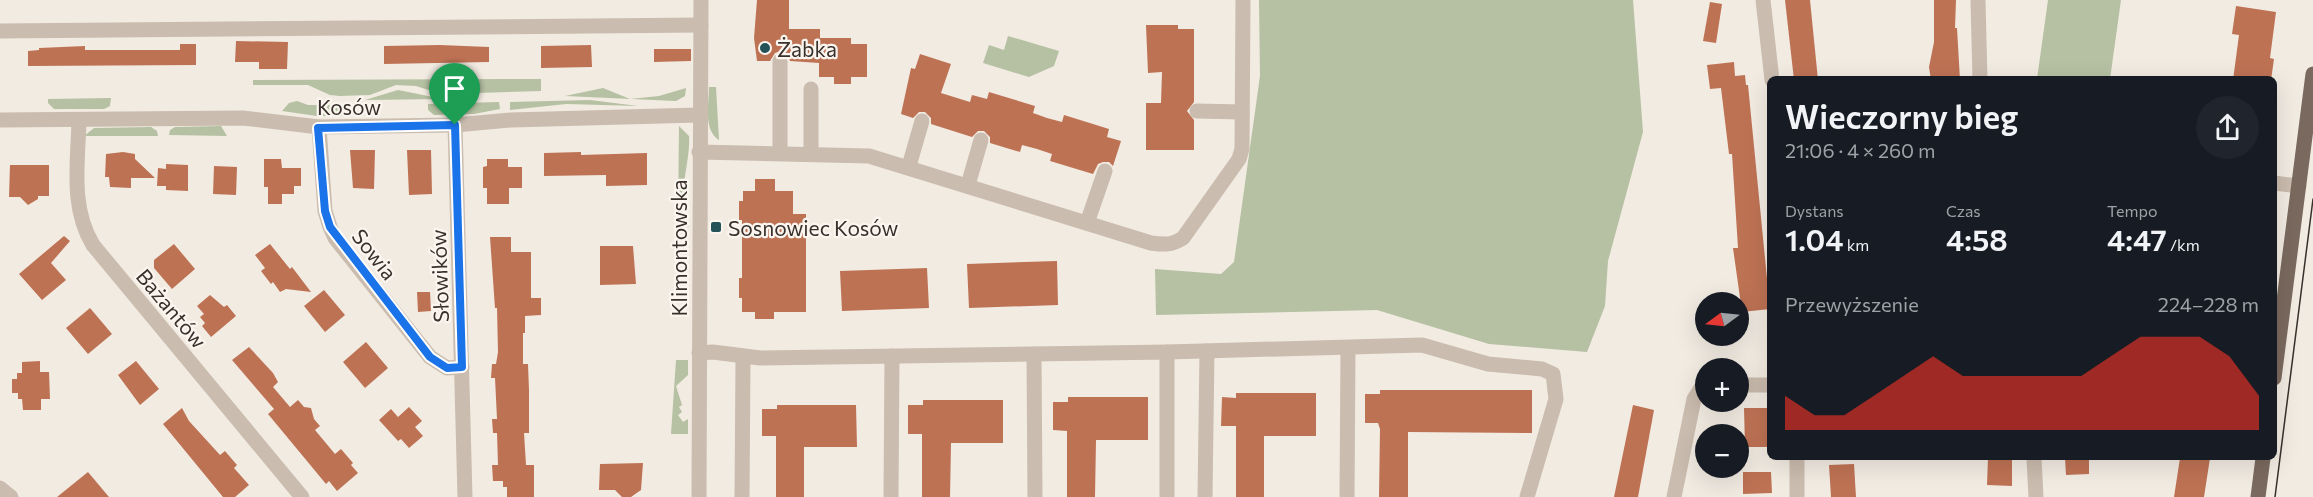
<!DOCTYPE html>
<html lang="pl">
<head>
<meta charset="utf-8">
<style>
	body { margin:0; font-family:Commissioner,sans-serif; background:#20242c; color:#f1f3f6; height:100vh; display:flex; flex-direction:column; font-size:22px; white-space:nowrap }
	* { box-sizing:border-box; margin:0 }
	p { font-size:20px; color:#9ea1a6 }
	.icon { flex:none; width:33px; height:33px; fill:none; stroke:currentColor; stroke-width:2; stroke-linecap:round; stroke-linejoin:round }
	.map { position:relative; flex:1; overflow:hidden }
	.drawer { position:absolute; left:1767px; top:76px; width:510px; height:384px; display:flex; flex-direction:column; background:#171b24; border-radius:9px; box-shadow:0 6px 24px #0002 }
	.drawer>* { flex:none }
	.needle { width:39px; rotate:255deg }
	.buttons { position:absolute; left:1695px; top:292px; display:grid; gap:12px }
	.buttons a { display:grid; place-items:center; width:54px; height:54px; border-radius:50%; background:#171b24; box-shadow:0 6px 24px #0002; font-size:30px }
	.pin { position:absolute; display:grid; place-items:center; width:51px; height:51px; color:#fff; margin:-62px -26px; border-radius:50% 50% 50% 0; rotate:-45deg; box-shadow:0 0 6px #0007 }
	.pin .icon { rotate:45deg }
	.round { display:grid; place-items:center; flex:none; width:63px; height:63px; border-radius:32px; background:#20242c }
	.head { display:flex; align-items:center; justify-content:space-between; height:102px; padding:0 18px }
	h1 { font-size:33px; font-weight:600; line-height:45px }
	.stats { display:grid; grid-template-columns:repeat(3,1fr); gap:9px; height:102px; padding:6px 18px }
	.stats div { display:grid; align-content:center }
	.stats b { font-size:30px; font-weight:600 }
	.stats small { font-size:16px; font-weight:400 }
	.stats p { font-size:16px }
	.chart { height:168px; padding:12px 18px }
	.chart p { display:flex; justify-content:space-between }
	.chart svg { width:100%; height:108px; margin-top:6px; fill:#d93025; opacity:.7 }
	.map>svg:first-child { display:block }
	.green { fill:#b5c1a2 }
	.building { fill:#be7254 }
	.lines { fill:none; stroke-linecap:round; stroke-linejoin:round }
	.minor { stroke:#cabcae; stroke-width:15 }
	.major { stroke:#7a695e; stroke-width:15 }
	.tram { stroke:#39302c; stroke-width:1.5 }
	.route-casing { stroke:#fff; stroke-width:12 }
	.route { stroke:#1a73e8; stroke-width:8 }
	.poi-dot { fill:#245258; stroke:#faf5ee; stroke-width:2 }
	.labels { text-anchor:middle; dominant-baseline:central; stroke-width:4.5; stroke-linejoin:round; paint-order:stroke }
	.poi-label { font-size:21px; fill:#39302c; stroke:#faf5ee; text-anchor:start }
	.street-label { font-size:21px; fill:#39302c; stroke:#faf5ee }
</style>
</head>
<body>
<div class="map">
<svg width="2313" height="497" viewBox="0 0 2313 497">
	<rect width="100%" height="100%" fill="#f2ebe2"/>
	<g class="green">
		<polygon points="1259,0 1633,0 1643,132 1608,261 1605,306 1587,352 1489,344 1377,310 1156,315 1155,269 1221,274 1234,262 1260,76"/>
		<polygon points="2048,0 2121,0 2110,79 2037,79"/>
		<polygon points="1008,36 1059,51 1054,66 1029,77 983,63 989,45 1004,50"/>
		<polygon points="541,79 541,91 441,94 416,86 396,85 370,95 340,96 330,95 308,85 253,85 253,80"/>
		<path d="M709,87H716L719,140C703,130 709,104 709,87Z"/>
		<polygon points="603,88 630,99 659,96 686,88 685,96 676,101 565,96"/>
		<polygon points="398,90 443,99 365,100"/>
		<polygon points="111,98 110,106 104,109 54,109 48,103 48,99"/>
		<polygon points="590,100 638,106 566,104 510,110 510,102"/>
		<polygon points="297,101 308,105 349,105 349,110 344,116 317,116 282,111 289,103"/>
		<polygon points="499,102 500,109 474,114 434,115 428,110 428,104"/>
		<polygon points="221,126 227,136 169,135 170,130 175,127"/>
		<path d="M679,126L689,136C691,164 674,202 689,227L678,226Z"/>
		<polygon points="151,127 157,131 158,136 84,136 94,128"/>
		<polygon points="676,360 688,360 688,375 676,386 682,405 679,407 682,412 678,415 683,422 688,419 688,434 671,434"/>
	</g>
	<g class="building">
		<polygon points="757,0 789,0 789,29 820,29 820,38 851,38 851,44 867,44 867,77 851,77 851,84 834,84 834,77 819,77 819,63 790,61 788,56 781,51 775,53 770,61 757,61 754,38"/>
		<polygon points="1785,0 1810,0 1818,80 1794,80"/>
		<polygon points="1934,0 1956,0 1955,28 1957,28 1960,80 1931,80 1929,67 1934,42"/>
		<polygon points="1710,2 1722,4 1716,43 1703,41"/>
		<polygon points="2236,6 2276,12 2270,58 2274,59 2271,80 2233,80 2239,35 2232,34"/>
		<polygon points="1146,25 1178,25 1178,29 1194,29 1194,102 1187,111 1194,120 1194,150 1146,150 1146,103 1161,103 1162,72 1148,73"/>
		<polygon points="236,41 288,42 287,69 259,69 259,62 235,62"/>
		<polygon points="180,44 196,44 196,65 28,66 28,51 39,50 39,48 85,46 85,50 180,50"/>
		<polygon points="440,45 489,47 489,62 384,64 384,46"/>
		<polygon points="591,45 592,67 541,68 541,46"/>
		<polygon points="654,49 691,49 691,61 654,62"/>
		<polygon points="920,54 951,64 941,93 970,102 972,95 987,99 989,92 1035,106 1033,113 1047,118 1062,122 1064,115 1109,129 1107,137 1121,141 1113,166 1109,162 1103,162 1098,164 1093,174 1050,161 1052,154 1037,149 1022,145 1020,152 990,143 990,137 984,131 978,131 972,137 931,124 931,118 925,112 919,112 913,118 901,114 911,68 915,69"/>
		<polygon points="1734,62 1735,76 1745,75 1746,85 1748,85 1770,309 1742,312 1733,248 1738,248 1732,154 1729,154 1721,88 1710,89 1707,65"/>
		<polygon points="350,150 375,150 374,189 353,188"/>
		<polygon points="407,150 431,150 432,194 409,195"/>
		<polygon points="123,152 135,154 135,159 155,178 131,178 131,188 110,187 109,177 105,177 106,154"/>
		<polygon points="581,152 581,155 647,153 647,185 606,186 606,175 544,176 544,153"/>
		<polygon points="264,159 281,159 282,168 301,168 301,186 294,186 294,194 282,194 282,204 268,204 268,187 264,187"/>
		<polygon points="487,159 508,159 508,167 522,167 522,188 509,188 509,204 487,204 487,188 483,188 483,167 487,166"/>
		<polygon points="166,164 188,165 188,191 166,190 166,186 157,186 158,168 166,169"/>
		<polygon points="10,165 49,165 49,196 38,196 38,199 28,205 20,197 9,197"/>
		<polygon points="214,166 237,167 236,195 213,194"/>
		<polygon points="755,179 775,179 775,191 793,191 793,214 806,214 806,312 774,312 774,319 755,319 755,312 742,312 742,298 739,298 739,278 742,278 742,220 739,220 739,201 743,201 743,191 755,191"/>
		<polygon points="64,236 70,241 51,263 66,280 42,300 19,274"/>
		<polygon points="490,237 511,237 511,252 531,252 531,298 541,298 541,315 525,316 525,333 523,333 523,364 528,364 529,390 529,433 524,433 526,465 534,465 534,497 507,497 507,487 503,487 503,481 493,481 492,465 498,465 497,433 493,433 492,419 497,419 495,378 491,378 492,364 496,364 498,352 497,308 495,308"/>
		<polygon points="174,244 195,269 172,289 154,268 154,260"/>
		<polygon points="270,244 290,269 292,267 311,292 286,289 280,292 273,282 271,284 261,271 265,268 255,255"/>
		<polygon points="600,246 633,246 636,284 600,285"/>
		<polygon points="1057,261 1058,305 969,308 967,264"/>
		<polygon points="927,268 929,308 842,311 840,271"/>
		<polygon points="324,290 345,315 325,332 304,306"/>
		<polygon points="417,292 430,292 431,311 418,312"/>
		<polygon points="210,295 224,307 227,305 236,316 211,337 202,326 205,323 200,317 204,314 197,306"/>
		<polygon points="90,308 112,334 88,354 66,328"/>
		<polygon points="366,342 388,368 365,388 343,362"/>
		<polygon points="249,347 273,373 278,382 273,387 290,407 298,400 304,407 311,408 314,419 320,426 315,430 335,454 341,449 353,463 351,465 358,473 337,491 329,481 326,484 268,414 274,409 232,360"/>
		<polygon points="40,361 40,372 49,372 50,399 41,399 41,410 23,410 22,399 18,399 18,393 12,393 12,379 17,379 17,373 22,373 22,362"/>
		<polygon points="136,361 159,389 140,405 118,375"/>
		<polygon points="1380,390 1532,390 1532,433 1408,432 1408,497 1379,497 1380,429 1378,423 1365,423 1365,394 1380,394"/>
		<polygon points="1236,393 1316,393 1316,436 1264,436 1264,497 1236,497 1236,426 1221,426 1222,397 1236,398"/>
		<polygon points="1068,397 1148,397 1148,440 1096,440 1095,497 1067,497 1067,431 1053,430 1053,402 1068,402"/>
		<polygon points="923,400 1003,400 1003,443 951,443 950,497 922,497 922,434 908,434 908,405 923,405"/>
		<polygon points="777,405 856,405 857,447 804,447 804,497 776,497 776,436 762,436 762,409 777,409"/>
		<polygon points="1633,405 1654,410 1638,497 1614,497"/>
		<polygon points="409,407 422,421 415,427 423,436 409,448 401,439 398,441 379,420 391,409 398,417"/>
		<polygon points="182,408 189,421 220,455 225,451 237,465 234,468 249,485 235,497 223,497 163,424"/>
		<polygon points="1744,408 1770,408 1768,447 1745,447"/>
		<polygon points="1988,458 2012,458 2012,486 1987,485"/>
		<polygon points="2065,458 2089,458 2089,474 2066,475"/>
		<polygon points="2180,458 2210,458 2204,497 2174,497"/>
		<polygon points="643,463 641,490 631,497 622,497 615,490 599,490 600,464"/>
		<polygon points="1854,464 1856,497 1831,497 1829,465"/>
		<polygon points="88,472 109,497 57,497"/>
		<polygon points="1743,472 1771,472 1772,493 1743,494"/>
	</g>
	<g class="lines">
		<g class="minor">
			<polyline points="1763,0 1772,80"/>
			<polyline points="1978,0 1980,80"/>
			<polyline points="0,31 701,25"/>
			<polyline points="811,89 811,153"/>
			<polyline points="1197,111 1242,112"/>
			<polyline points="0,120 243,118 319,127 455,125 511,120 699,115"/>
			<path d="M79,120C78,163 70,207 93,245L302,497"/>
			<polyline points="455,125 465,497"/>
			<polyline points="319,127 325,211 330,227 335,238 430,357 447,368 462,367"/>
			<path d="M699,152L869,156L1151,243C1165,245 1172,245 1183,238L1239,159L1242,149L1243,0"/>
			<polyline points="780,152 780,61"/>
			<polyline points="909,166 922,121"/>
			<polyline points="2274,183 2299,186"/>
			<polyline points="968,185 981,140"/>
			<polyline points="1087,223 1105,171"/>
			<polyline points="1167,352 1422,345 1488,364 1542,369 1553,374 1556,399 1527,497"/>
			<polyline points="699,353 713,352 760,358 1034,354"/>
			<polyline points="1738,385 1770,385"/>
			<polyline points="1797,458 1797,497"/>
			<polyline points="2034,458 2036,497"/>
			<polyline points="0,488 11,497"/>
			<polyline points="699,497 701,0"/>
			<polyline points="742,497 743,358"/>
			<polyline points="891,497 892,356"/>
			<polyline points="1035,497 1034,354 1167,352 1167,497"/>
			<polyline points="1205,497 1207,351"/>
			<polyline points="1347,497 1348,349"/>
			<polyline points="1674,497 1694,399 1701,388 1706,387"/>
		</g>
		<g class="major">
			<polyline points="2274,378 2313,74"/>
			<polyline points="2258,497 2263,458"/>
		</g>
		<polyline class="tram" points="2275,497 2313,199"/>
	</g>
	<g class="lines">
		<g class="route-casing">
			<polygon id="route" points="455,125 462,367 447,368 430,357 330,227 325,211 318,128"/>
		</g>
		<use href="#route" class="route"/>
	</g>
	<g class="poi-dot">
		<circle cx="765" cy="48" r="6"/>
		<rect x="710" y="221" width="12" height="12" rx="3"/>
	</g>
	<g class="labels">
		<g class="poi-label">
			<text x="777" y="48">Żabka</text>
			<text x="728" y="227">Sosnowiec Kosów</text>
		</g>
		<g class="street-label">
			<text x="349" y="106">Kosów</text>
			<text transform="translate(678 248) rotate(-90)">Klimontowska</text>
			<text transform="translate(375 254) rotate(52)">Sowia</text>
			<text transform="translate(439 276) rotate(-92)">Słowików</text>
			<text transform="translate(172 308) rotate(50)">Bażantów</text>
		</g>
	</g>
</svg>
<div class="buttons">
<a><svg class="needle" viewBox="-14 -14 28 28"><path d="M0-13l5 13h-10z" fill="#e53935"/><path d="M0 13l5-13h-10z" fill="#9ea1a6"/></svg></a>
<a>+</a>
<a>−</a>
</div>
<div class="pin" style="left:455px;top:125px;background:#1e9e55"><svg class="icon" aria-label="arrive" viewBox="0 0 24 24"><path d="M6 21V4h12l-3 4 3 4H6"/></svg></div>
<section class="drawer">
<div class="head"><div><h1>Wieczorny bieg</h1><p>21:06 · 4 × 260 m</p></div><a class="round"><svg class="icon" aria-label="share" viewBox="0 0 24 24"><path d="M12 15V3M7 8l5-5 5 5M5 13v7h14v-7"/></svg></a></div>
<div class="stats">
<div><p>Dystans</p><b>1.04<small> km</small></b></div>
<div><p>Czas</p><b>4:58</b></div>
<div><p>Tempo</p><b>4:47<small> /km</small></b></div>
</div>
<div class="chart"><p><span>Przewyższenie</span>224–228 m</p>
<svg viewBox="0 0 160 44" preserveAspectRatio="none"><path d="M0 44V30L10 38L20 38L30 30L40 22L50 14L60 22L70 22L80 22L90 22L100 22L110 14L120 6L130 6L140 6L150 14L160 30V44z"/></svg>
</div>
</section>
</div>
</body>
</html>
